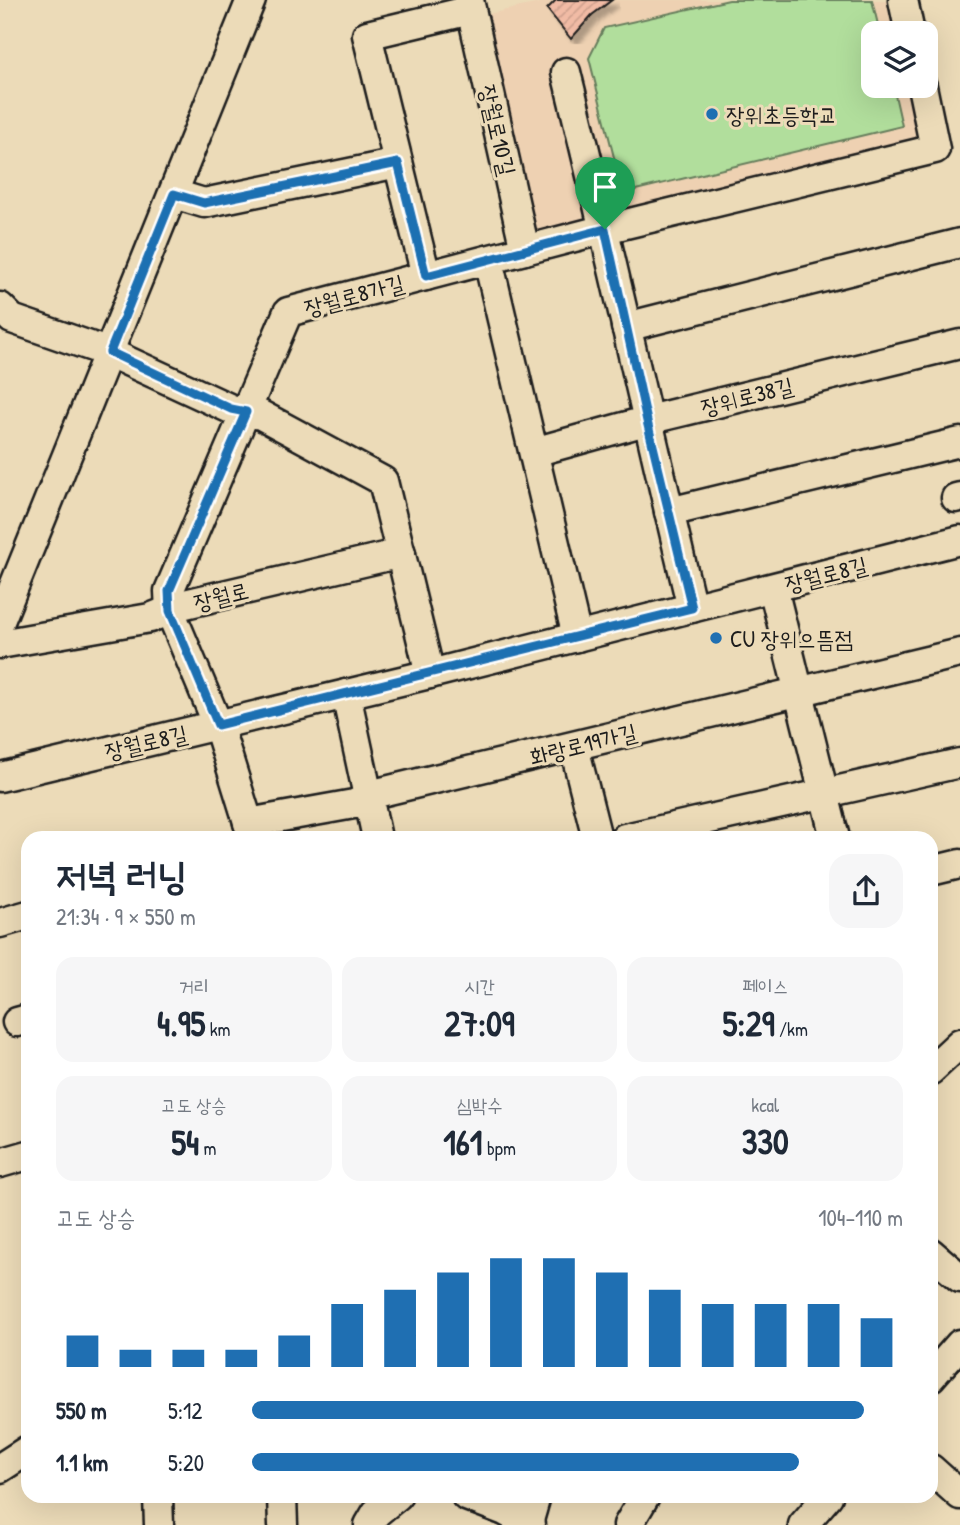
<!DOCTYPE html>
<html lang="ko">
<head>
<meta charset="utf-8">
<style>
	body { margin:0; font-family:"Patrick Hand","Poor Story",sans-serif; background:#f6f6f7; color:#1f2937; height:100vh; display:flex; flex-direction:column; font-size:26px; white-space:nowrap }
	* { box-sizing:border-box; margin:0 }
	p { font-size:23px; color:#747a83 }
	.icon { flex:none; width:38px; height:38px; fill:none; stroke:currentColor; stroke-width:2; stroke-linecap:round; stroke-linejoin:round }
	.map { position:relative; flex:1; overflow:hidden }
	.side { position:absolute; left:21px; top:831px; width:917px; height:672px; display:flex; flex-direction:column; background:#fff; border-radius:21px; box-shadow:0 7px 28px #0002 }
	.side>* { flex:none }
	.buttons { position:absolute; left:861px; top:21px; display:grid; gap:14px }
	.buttons a { display:grid; place-items:center; width:77px; height:77px; border-radius:14px; background:#fff; box-shadow:0 7px 28px #0002; font-size:35px }
	.pin { position:absolute; display:grid; place-items:center; width:60px; height:60px; color:#fff; margin:-72px -30px; border-radius:50% 50% 50% 0; rotate:-45deg; box-shadow:0 0 7px #0007 }
	.pin .icon { rotate:45deg }
	.round { display:grid; place-items:center; flex:none; width:74px; height:74px; border-radius:21px; background:#f6f6f7 }
	.head { display:flex; align-items:center; justify-content:space-between; height:119px; padding:0 35px }
	h1 { font-size:38px; font-weight:700; line-height:52px }
	.figures { display:grid; grid-template-columns:repeat(3,1fr); gap:10px; height:119px; padding:7px 35px }
	.figures div { display:grid; align-content:center; border-radius:18px; background:#f6f6f7; text-align:center }
	.figures b { font-size:35px; font-weight:700 }
	.figures small { font-size:19px; font-weight:400 }
	.figures p { font-size:19px }
	.chart { height:196px; padding:14px 35px }
	.chart p { display:flex; justify-content:space-between }
	.chart svg { width:100%; height:126px; margin-top:7px; stroke:#1f6fb2; stroke-width:6 }
	ul { padding:0 35px; list-style:none; font-size:23px }
	li { display:grid; grid-template-columns:112px 84px 1fr; align-items:center; height:52px }
	li i { height:18px; border-radius:9px; background:#1f6fb2 }
	.map>svg:first-child { display:block }
	.built { fill:#eed1b2 }
	.pitch { fill:#b1de9c; stroke:#667d5c; stroke-width:2 }
	.building { fill:url(#building-hatch); stroke:#1c1c1c; stroke-width:2; filter:url(#shadow) }
	.lines { fill:none; stroke-linecap:round; stroke-linejoin:round }
	.minor-casing { stroke:#1c1c1c; stroke-width:33 }
	.minor { stroke:#ecdbb8; stroke-width:28 }
	.route-casing { stroke:#fff; stroke-width:14 }
	.route { stroke:#1f6fb2; stroke-width:9 }
	.poi-dot { fill:#1f6fb2; stroke:#ecdbb8; stroke-width:2.5 }
	.labels { text-anchor:middle; dominant-baseline:central; stroke-width:6; stroke-linejoin:round; paint-order:stroke }
	.poi-label { font-size:23px; fill:#1c1c1c; stroke:#ecdbb8; text-anchor:start }
	.street-label { font-size:23px; fill:#1c1c1c; stroke:#ecdbb8 }
</style>
</head>
<body>
<div class="map">
<svg width="960" height="1525" viewBox="0 0 960 1525">
	<defs>
		<pattern id="building-hatch" width="6" height="6" patternUnits="userSpaceOnUse" patternTransform="scale(1.75)"><rect width="6" height="6" fill="#f1bba5"/><path d="M-1 1l2-2M0 6l6-6M5 7l2-2" fill="none" stroke="#cea08d"/></pattern>
		<filter id="shadow"><feDropShadow dx="6" dy="6" stdDeviation="2" flood-color="#0004"/></filter>
	</defs>
	<rect width="100%" height="100%" fill="#ecdbb8"/>
	<filter id="ink" filterUnits="userSpaceOnUse"><feTurbulence type="fractalNoise" baseFrequency=".0143" numOctaves="2"/><feDisplacementMap in="SourceGraphic" scale="14" xChannelSelector="R" yChannelSelector="G"/><feConvolveMatrix kernelMatrix="1 2 1 2 8 2 1 2 1" color-interpolation-filters="sRGB"/></filter>
	<g filter="url(#ink)">
		<polygon class="built" points="539,0 888,0 896,33 873,33 873,86 910,86 924,142 534,235 484,15 539,3"/>
		<polygon class="pitch" points="729,0 872,0 880,33 873,33 873,86 893,86 902,126 623,193 589,58 604,28"/>
		<polygon class="building" points="556,0 612,0 592,15 571,39 547,9"/>
		<g class="lines">
			<g class="minor-casing">
				<g id="minor">
					<polyline points="469,0 525,250"/>
					<polyline points="903,0 910,33"/>
					<path d="M566,72C610,250 649,429 692,608"/>
					<polyline points="174,194 204,203 398,163"/>
					<polyline points="488,260 577,637"/>
					<polyline points="426,276 367,35 471,10"/>
					<polyline points="0,307 12,319 110,353 231,409 261,415 383,481 430,674"/>
					<polyline points="626,327 960,243"/>
					<polyline points="534,452 660,417 960,344"/>
					<polyline points="956,498 960,497"/>
					<polyline points="669,512 960,442"/>
					<polyline points="773,588 835,838"/>
					<polyline points="0,621 251,0"/>
					<polyline points="0,644 150,618 185,604 401,553"/>
					<polyline points="346,694 377,838"/>
					<polyline points="574,747 597,838"/>
					<polyline points="0,777 430,674 960,540"/>
					<polyline points="248,823 354,804 381,792 960,653"/>
					<polyline points="253,838 218,725 170,611 169,591 288,312 605,229 935,149 922,86"/>
					<polyline points="625,838 960,763"/>
					<polyline points="931,871 960,864"/>
					<polyline points="0,923 28,915"/>
					<polyline points="17,1022 28,1019"/>
					<polyline points="931,1070 960,1043"/>
					<polyline points="0,1163 28,1155"/>
					<polyline points="931,1253 960,1278"/>
					<polyline points="931,1377 960,1344"/>
					<polyline points="0,1468 28,1450"/>
					<polyline points="931,1469 960,1495"/>
					<polyline points="158,1496 159,1525"/>
					<polyline points="282,1496 283,1525"/>
					<polyline points="466,1496 505,1511 530,1525"/>
					<polyline points="528,1524 536,1496"/>
					<polyline points="369,1525 376,1513 397,1496"/>
					<polyline points="628,1525 645,1496"/>
					<polyline points="803,1525 828,1496"/>
				</g>
			</g>
			<use href="#minor" class="minor"/>
		</g>
	</g>
	<g class="lines" filter="url(#ink)">
		<g class="route-casing">
			<polygon id="route" points="398,163 426,276 605,229 647,421 692,608 218,725 170,611 169,591 246,412 231,409 110,352 174,194 204,203"/>
		</g>
		<use href="#route" class="route"/>
	</g>
	<g class="poi-dot">
		<circle cx="712" cy="114" r="7"/>
		<circle cx="716" cy="638" r="7"/>
	</g>
	<g class="labels">
		<g class="poi-label">
			<text x="726" y="114">장위초등학교</text>
			<text x="730" y="638">CU 장위으뜸점</text>
		</g>
		<g class="street-label">
			<text transform="translate(498 130) rotate(77)">장월로10길</text>
			<text transform="translate(354 295) rotate(-15)">장월로8가길</text>
			<text transform="translate(747 396) rotate(-14)">장위로38길</text>
			<text transform="translate(826 574) rotate(-14)">장월로8길</text>
			<text transform="translate(221 596) rotate(-14)">장월로</text>
			<text transform="translate(146 742) rotate(-13)">장월로8길</text>
			<text transform="translate(583 744) rotate(-14)">화랑로19가길</text>
		</g>
	</g>
</svg>
<div class="buttons">
<a><svg class="icon" aria-label="layers" viewBox="0 0 24 24"><path d="M12 4l9 5-9 5-9-5zM3 14l9 5 9-5"/></svg></a>
</div>
<div class="pin" style="left:605px;top:229px;background:#1e9e55"><svg class="icon" aria-label="arrive" viewBox="0 0 24 24"><path d="M6 21V4h12l-3 4 3 4H6"/></svg></div>
<section class="side">
<div class="head"><div><h1>저녁 러닝</h1><p>21:34 · 9 × 550 m</p></div><a class="round"><svg class="icon" aria-label="share" viewBox="0 0 24 24"><path d="M12 15V3M7 8l5-5 5 5M5 13v7h14v-7"/></svg></a></div>
<div class="figures">
<div><p>거리</p><b>4.95<small> km</small></b></div>
<div><p>시간</p><b>27:09</b></div>
<div><p>페이스</p><b>5:29<small> /km</small></b></div>
</div>
<div class="figures">
<div><p>고도 상승</p><b>54<small> m</small></b></div>
<div><p>심박수</p><b>161<small> bpm</small></b></div>
<div><p>kcal</p><b>330</b></div>
</div>
<div class="chart"><p><span>고도 상승</span>104–110 m</p>
<svg viewBox="0 0 160 44" preserveAspectRatio="none"><path d="M5 44V33M15 44V38M25 44V38M35 44V38M45 44V33M55 44V22M65 44V17M75 44V11M85 44V6M95 44V6M105 44V11M115 44V17M125 44V22M135 44V22M145 44V22M155 44V27"/></svg>
</div>
<ul>
<li><b>550 m</b>5:12<i style="width:94%"></i></li>
<li><b>1.1 km</b>5:20<i style="width:84%"></i></li>
</ul>
</section>
</div>
</body>
</html>
